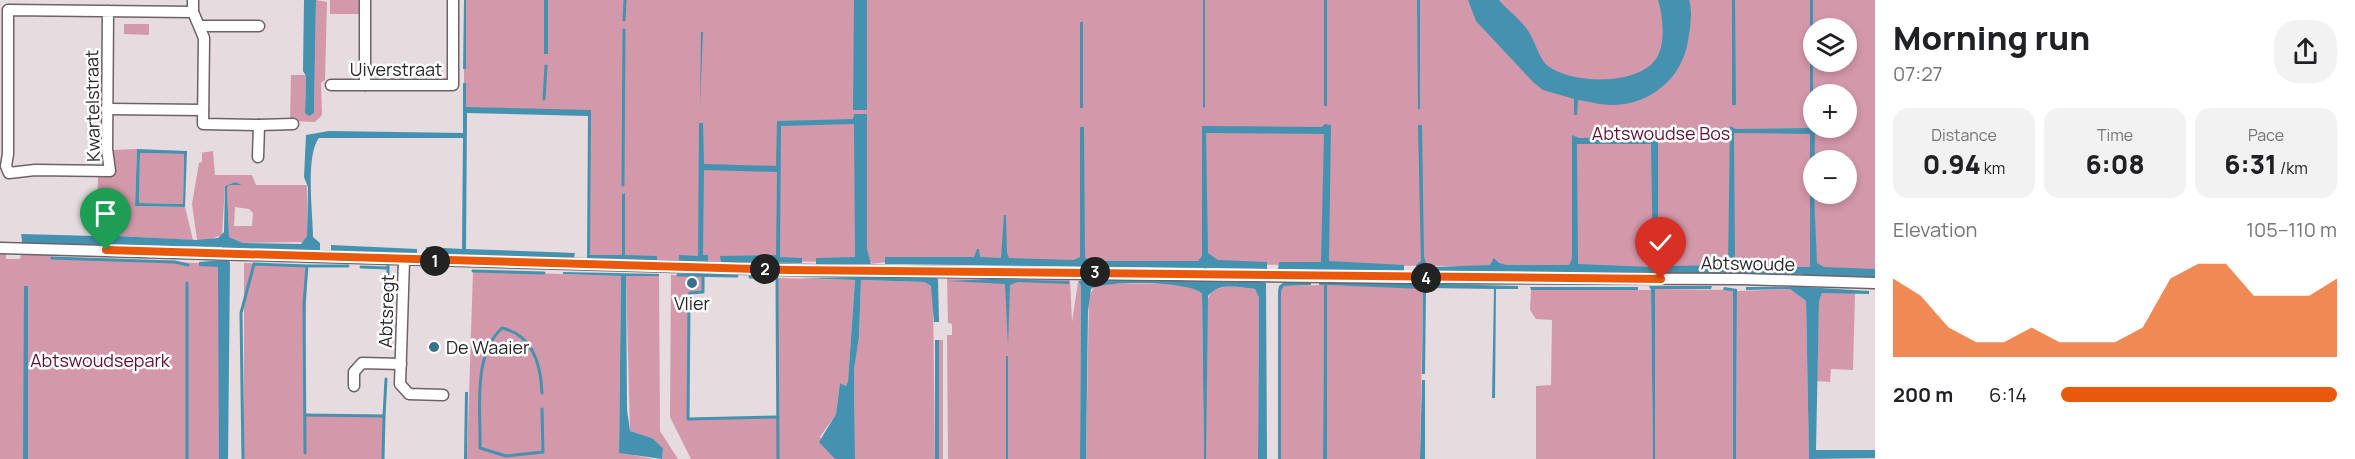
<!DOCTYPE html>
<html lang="en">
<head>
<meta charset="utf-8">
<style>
	body { margin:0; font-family:Manrope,sans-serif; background:#f2f2f2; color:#202124; height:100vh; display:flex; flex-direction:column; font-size:22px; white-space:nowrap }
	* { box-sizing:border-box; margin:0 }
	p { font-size:20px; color:#757577 }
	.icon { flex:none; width:33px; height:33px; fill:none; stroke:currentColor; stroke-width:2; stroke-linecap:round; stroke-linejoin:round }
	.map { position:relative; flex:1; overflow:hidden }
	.sheet { display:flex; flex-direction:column; background:#fff; width:480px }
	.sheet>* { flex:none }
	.controls { position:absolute; left:1803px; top:18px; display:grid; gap:12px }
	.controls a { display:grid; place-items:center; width:54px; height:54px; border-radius:50%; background:#fff; box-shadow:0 3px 9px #0003; font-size:30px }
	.pin { position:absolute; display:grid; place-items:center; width:51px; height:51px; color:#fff; margin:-62px -26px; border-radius:50% 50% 50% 0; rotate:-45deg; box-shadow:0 0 6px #0007 }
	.pin .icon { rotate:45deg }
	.km { position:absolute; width:30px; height:30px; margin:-15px; border-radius:50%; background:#222; color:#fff; font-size:16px; line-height:30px; text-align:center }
	.round { display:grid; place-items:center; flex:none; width:63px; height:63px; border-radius:24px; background:#f2f2f2 }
	.summary { display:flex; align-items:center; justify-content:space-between; height:102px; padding:0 18px }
	h1 { font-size:33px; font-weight:800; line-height:45px }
	.metrics { display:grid; grid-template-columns:repeat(3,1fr); gap:9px; height:102px; padding:6px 18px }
	.metrics div { display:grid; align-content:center; border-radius:15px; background:#f2f2f2; text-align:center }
	.metrics b { font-size:26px; font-weight:800 }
	.metrics small { font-size:16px; font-weight:400 }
	.metrics p { font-size:16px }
	.chart { height:168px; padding:12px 18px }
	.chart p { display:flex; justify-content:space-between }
	.chart svg { width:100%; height:108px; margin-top:6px; fill:#ea580c; opacity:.7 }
	ul { padding:0 18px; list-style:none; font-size:20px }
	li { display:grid; grid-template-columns:96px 72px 1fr; align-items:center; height:45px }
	li i { height:15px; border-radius:8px; background:#ea580c }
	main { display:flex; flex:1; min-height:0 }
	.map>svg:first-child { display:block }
	.green { fill:#d498ab; fill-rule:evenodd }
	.water { fill:#4492af; fill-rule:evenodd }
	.pier { fill:#e6dbde }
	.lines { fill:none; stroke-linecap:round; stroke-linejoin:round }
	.stream { stroke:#4492af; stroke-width:3 }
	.minor-casing { stroke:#6d6366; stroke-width:13 }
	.minor { stroke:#fff; stroke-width:10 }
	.route-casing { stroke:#fff; stroke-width:12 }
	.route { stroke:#ea580c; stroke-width:8 }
	.poi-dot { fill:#36738a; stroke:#fff; stroke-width:2 }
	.labels { text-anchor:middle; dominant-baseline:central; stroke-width:5; stroke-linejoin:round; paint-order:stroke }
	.street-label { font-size:18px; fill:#2a2627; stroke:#fff }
	.park-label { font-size:18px; fill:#611034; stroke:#fff }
	.poi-label { font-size:18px; fill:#2a2627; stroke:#fff }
</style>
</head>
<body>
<main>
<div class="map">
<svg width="1875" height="459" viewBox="0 0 1875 459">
	<rect width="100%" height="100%" fill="#e6dbde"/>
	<g class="green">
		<polygon points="316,0 327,2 325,80 321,83 322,115 315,122 290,121 291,75 306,75 305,113 314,113"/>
		<rect x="330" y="0" width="29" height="14"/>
		<path d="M464,0H1875V269L886,262L871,264L872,262L588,260V111L464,110ZM1814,28H1846V62H1814ZM1814,94H1846V128H1814ZM1814,160H1846V194H1814Z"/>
		<polygon points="124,24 149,24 149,35 124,34"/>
		<polygon points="137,149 135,206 185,207 193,240 97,235 98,175 114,175 111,150"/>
		<path d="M213,151L215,175H252L256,185H307V236L303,242L243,243L229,237L227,188L229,185H241L235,182L225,186L222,235L208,240H197L192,204L199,163L202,162V153H199ZM235,207L249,209L253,213L252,226H234Z"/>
		<polygon points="140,153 184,154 183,204 139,203"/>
		<polygon points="0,254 6,254 6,259 20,259 21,254 52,255 52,258 226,264 224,459 0,459"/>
		<polygon points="244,263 307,266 304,409 306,415 384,416 383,459 244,459"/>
		<polygon points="473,271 621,276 619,452 652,459 467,459"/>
		<polygon points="671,275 703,276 703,292 690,294 689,419 778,417 777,278 855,280 848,381 846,386 840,383 836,414 820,437 835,459 691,459 670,417"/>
		<polygon points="626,276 659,276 660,431 678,459 662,459 663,448 652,438 630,431"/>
		<polygon points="947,277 1070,279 1072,322 1078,282 1081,286 1080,459 1008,459 1007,356 1006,459 948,459 947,335 952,335 952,324 948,323"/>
		<polygon points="861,280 924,282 931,286 933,291 935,459 855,459 854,370 859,337"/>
		<path d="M1112,283C1132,285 1190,279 1202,294L1204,459H1086L1089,297L1094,287Z"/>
		<polygon points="1324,285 1323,459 1281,459 1281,291 1284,286"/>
		<polygon points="1327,285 1423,288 1420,459 1327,459"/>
		<polygon points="1230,286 1255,289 1259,298 1258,459 1206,459 1206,303 1212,290"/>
		<polygon points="1655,289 1733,290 1733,459 1655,459"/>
		<polygon points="1790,289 1806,301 1809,459 1736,459 1737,291"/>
		<polygon points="1531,290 1651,290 1653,459 1536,459 1536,386 1551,385 1552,320 1536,319 1530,310"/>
		<polygon points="1822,293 1855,293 1853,370 1831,369 1830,382 1817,381 1819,302"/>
		<rect x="939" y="340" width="4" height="119"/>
	</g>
	<g class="water">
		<polygon points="304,0 316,0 314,113 309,116 305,113 306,76 303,71"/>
		<polygon points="464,0 466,0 466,69 463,69"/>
		<rect x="544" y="0" width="4" height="54"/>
		<polygon points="854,0 867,0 867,110 853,110"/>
		<polygon points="1203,0 1205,0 1205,108 1203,107"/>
		<rect x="1324" y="0" width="3" height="106"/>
		<polygon points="1417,0 1420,0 1420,109 1418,109"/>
		<path d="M1468,0H1499C1510,13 1525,22 1532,38C1537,47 1540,60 1548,66C1572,84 1637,86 1656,59C1666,44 1663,16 1658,0H1689C1693,13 1690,28 1688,41C1682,79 1649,106 1610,105C1600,105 1588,101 1578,100L1577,115H1574V99L1543,90L1533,82L1476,21Z"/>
		<polygon points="1732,0 1735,0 1736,105 1732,105"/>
		<polygon points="1810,0 1813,0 1813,107 1810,108"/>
		<rect x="1080" y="22" width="3" height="86"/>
		<polygon points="701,32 703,32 700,106"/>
		<path d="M463,83H466V107L591,110L590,255H622V194L625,193V255L657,256V260L587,258L588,116L467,113L466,249L575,253L574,258L426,254V247L462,249L463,138H319C305,156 313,214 313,237L320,243V251L227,248V260L230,262L228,459H219L218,267L199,266V262L222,260V247L22,243L21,234L95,236L96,191L98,192L97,235L197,240L218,238L224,232L225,186L235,182L242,185H229L227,188L229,237L243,243L301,244L307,236L308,187L304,177L306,135L329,131L463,133Z"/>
		<polygon points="854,114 867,114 867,249 871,264 816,264 816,258 855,257 854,124 781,126 780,257 802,258 802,263 721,262 720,256 776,255 777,172 704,170 703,255 708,255 708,261 679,261 679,255 698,256 699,123 703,123 704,164 776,166 777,121 853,119"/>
		<path d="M1325,124L1331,125L1329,261L1404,265V272L1278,269L1279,262H1321L1324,134L1206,133L1208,253L1218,260L1267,262V269L1207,268L1209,280H1254L1266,283L1267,459H1258L1259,298L1255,289C1239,287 1218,282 1208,296L1206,459H1204L1202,294C1192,281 1106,280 1091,289L1088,311L1086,459H1080L1081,286L1078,281L1090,279H1204V268L885,264V257H974L977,249H979L980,257L1001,258L1004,215H1006L1007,253L1009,258L1074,260L1080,257V127H1084L1085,257L1089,261H1198L1202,256V126L1322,127Z"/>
		<path d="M1418,125H1422L1424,257L1427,265L1433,267L1490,265L1494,258L1499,263L1507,265H1569L1572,259V135L1579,138L1658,136V262L1663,266L1728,265L1730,126L1736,129L1815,128L1814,194L1817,263L1824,267L1875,269V278L1806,275L1805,287L1869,291V294L1822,293L1819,302L1816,450H1875V458L1809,459L1806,301L1790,289L1746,290V287H1801L1802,274L1416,271V265L1421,261ZM1734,133L1810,134V267H1736L1735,265ZM1577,144H1651L1653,260L1651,267L1578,264Z"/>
		<path d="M137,149L187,151L185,207L135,206ZM140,153L184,154L183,204L139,203Z"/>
		<polygon points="331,245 417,249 417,254 331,251"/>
		<polygon points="563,272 659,274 659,276 626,276 627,410 630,431 652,438 663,448 662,459 619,453 621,276 563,274"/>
		<polygon points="932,276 938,279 939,322 934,322 931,286 924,282 861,280 859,337 854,370 855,459 835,459 819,442 836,414 840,383 846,386 848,381 855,280 798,278"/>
		<polygon points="991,279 1069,281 1069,284 1018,282 1010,285 1008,346 1005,284 948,281"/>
		<polygon points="1319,281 1518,286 1518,289 1496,289 1495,398 1492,398 1494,289 1426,288 1425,374 1422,374 1423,289 1327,285 1327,459 1323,459 1324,285 1319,285"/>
		<polygon points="1284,282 1311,282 1311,285 1284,286 1281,291 1281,459 1278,459 1278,291 1279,286"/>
		<polygon points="24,286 28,286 28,459 23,459"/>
		<polygon points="1649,286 1712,286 1711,289 1655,289 1655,459 1653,459 1651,290"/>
		<polygon points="1530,287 1638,287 1638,290 1531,290"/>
		<polygon points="1724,287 1737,289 1736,459 1733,459 1733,291 1723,290"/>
		<rect x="935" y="340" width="4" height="119"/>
		<rect x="1006" y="356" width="2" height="103"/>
		<polygon points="1422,380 1425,380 1425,459 1420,459"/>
		<polygon points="465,392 468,392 467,459 464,459"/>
	</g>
	<polygon class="pier" points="21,234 22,243 0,243 0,235"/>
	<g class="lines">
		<g class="stream">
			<polyline points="624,20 625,0"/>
			<polyline points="544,99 546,66"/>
			<polyline points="623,185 624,30"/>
			<polyline points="52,258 175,262 188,265"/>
			<polyline points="308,266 348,266"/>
			<polyline points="361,267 387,268"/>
			<polyline points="473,271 544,273"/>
			<polyline points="678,275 737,276"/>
			<polyline points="750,277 777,278 778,459"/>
			<polyline points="690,297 690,293 703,292 703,276"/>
			<polyline points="689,307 688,419 778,417"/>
			<polyline points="388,338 388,253"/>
			<path d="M542,393C541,364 533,335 502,328C472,356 481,410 480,448L506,456L543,452L542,409"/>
			<polyline points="306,415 384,416 383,459"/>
			<polyline points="384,416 386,379"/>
			<polyline points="187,459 187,283"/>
			<polyline points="243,459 241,313 254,264 307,266 304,304 305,453"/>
		</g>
		<g class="minor-casing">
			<g id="minor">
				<polyline points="193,0 193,12 204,38 203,124 259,125 258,157"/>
				<polyline points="108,11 107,149 110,171 35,170 9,173 6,166 8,154 8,10 193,12"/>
				<polyline points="200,26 259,26"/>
				<polyline points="331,85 453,85 453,0"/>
				<polyline points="365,85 365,0"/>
				<polyline points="107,109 203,110"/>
				<polyline points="259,125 293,124"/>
				<polyline points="0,248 788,270 1410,278 1742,279 1875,283"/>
				<polyline points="404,260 400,384 409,394 443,395"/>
				<polyline points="354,386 354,372 362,363 401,364"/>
			</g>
		</g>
		<use href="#minor" class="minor"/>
	</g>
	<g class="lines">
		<g class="route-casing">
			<polyline id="route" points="106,250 788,270 1661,279"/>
		</g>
		<use href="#route" class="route"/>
	</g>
	<g class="poi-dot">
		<circle cx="692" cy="283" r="6"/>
		<circle cx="434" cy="347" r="6"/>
	</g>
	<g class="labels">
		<g class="street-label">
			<text x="396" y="69">Uiverstraat</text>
			<text transform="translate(92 106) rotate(-91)">Kwartelstraat</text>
			<text transform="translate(1748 263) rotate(1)">Abtswoude</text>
			<text transform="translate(386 311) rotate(-88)">Abtsregt</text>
		</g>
		<g class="park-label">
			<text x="1661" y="133">Abtswoudse Bos</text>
			<text x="100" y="360">Abtswoudsepark</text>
		</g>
		<g class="poi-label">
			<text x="692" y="303">Vlier</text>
			<text x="446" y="347" text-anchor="start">De Waaier</text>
		</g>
	</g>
</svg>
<div class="controls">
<a><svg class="icon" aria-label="layers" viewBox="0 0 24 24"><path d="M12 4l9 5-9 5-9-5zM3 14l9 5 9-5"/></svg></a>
<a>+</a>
<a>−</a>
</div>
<div class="pin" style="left:106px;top:250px;background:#1e9e55"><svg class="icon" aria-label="arrive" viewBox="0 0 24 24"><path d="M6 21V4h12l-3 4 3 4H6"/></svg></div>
<div class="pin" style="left:1661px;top:279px;background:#d93025"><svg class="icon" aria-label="check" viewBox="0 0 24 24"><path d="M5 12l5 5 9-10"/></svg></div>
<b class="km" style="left:435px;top:261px">1</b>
<b class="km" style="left:765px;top:269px">2</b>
<b class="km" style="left:1095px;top:272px">3</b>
<b class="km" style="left:1426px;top:278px">4</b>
</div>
<section class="sheet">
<div class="summary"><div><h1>Morning run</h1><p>07:27</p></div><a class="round"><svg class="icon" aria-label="share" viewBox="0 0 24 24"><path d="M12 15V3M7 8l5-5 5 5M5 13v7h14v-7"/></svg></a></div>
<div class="metrics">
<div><p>Distance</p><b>0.94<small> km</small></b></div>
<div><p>Time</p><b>6:08</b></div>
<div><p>Pace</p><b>6:31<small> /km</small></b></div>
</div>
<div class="chart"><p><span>Elevation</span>105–110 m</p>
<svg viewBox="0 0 160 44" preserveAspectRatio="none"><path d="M0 44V12L10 19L20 32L30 38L40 38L50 32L60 38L70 38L80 38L90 32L100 12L110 6L120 6L130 19L140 19L150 19L160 12V44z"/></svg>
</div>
<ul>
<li><b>200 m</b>6:14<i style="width:100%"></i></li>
</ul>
</section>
</main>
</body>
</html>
